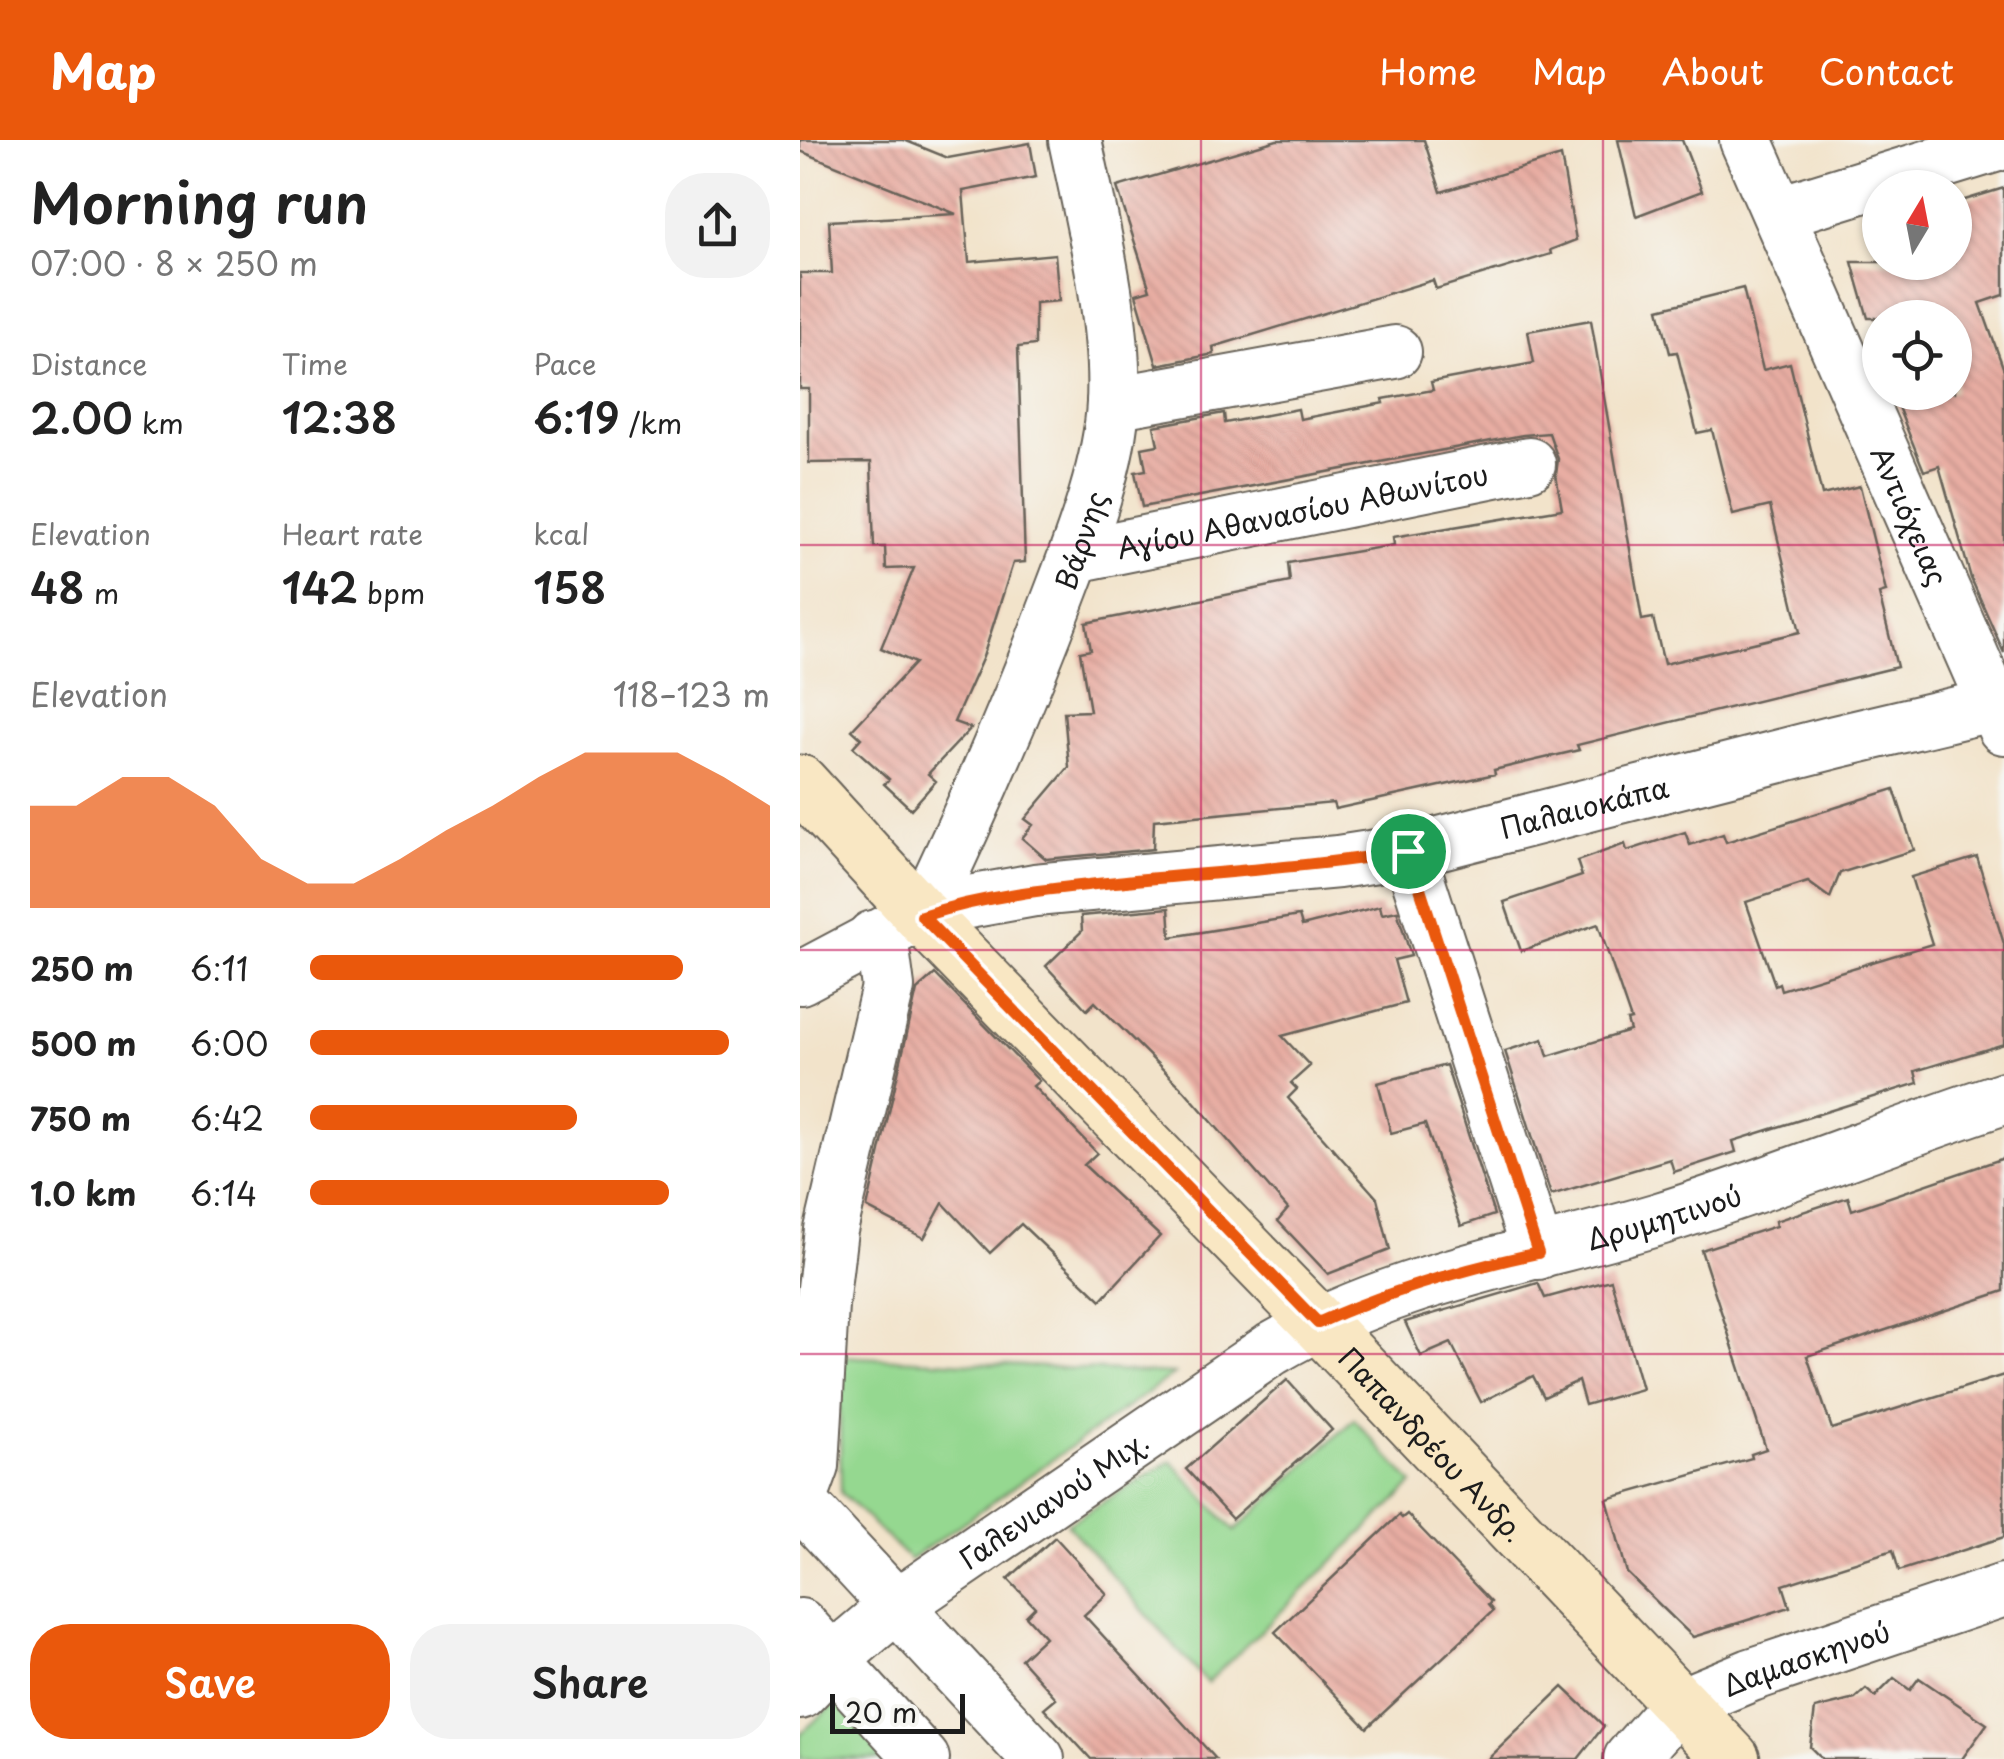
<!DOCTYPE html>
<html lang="en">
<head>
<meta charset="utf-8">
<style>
	body { margin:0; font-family:"Playpen Sans",sans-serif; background:#f2f2f2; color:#222; height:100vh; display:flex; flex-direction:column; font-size:38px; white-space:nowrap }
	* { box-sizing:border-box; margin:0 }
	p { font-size:32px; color:#767676 }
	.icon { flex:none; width:55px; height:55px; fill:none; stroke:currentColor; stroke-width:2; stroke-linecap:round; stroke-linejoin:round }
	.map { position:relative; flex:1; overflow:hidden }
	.drawer { display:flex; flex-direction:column; background:#fff; width:800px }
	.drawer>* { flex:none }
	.needle { width:65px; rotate:10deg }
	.controls { position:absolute; left:1062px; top:30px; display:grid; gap:20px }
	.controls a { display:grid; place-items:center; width:110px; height:110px; border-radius:50%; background:#fff; box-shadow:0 2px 8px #0004; font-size:50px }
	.scale { position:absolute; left:30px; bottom:25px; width:135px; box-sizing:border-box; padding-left:10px; border:5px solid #1c1c1c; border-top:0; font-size:28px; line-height:35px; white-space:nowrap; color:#1c1c1c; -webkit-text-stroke:8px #f6f6f2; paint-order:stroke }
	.pin { position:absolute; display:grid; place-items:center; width:85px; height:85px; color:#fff; margin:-42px; border:5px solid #fff; border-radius:50%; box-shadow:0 2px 10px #0007 }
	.round { display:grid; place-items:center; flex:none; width:105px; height:105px; border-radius:40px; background:#f2f2f2 }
	.headline { display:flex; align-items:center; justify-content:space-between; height:170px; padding:0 30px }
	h1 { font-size:55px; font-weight:600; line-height:75px }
	.stats { display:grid; grid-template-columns:repeat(3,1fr); gap:15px; height:170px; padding:10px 30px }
	.stats div { display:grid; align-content:center }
	.stats b { font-size:42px; font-weight:600 }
	.stats small { font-size:28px; font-weight:400 }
	.stats p { font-size:28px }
	.chart { height:280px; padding:20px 30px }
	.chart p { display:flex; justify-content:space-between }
	.chart svg { width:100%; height:180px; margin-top:10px; fill:#ea580c; opacity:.7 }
	.action { display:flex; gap:20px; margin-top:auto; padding:20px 30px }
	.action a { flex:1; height:115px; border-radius:40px; background:#ea580c; color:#fff; font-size:40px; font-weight:600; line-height:115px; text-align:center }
	.action a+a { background:#f2f2f2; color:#222 }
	ul { padding:0 30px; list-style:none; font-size:32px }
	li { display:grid; grid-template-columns:160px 120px 1fr; align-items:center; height:75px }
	li i { height:25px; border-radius:12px; background:#ea580c }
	header { display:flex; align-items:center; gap:60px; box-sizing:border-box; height:140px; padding:0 50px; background:#ea580c; color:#fff }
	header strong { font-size:48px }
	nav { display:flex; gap:55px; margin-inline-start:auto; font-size:35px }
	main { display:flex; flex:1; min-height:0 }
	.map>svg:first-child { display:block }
	.grass { fill:#95d890; stroke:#587a56; stroke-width:2.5 }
	.building { fill:url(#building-back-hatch) }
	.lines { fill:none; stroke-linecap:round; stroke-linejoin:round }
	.street-casing { stroke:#676259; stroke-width:56 }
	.secondary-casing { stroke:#676259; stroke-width:59 }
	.street { stroke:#fff; stroke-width:52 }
	.secondary { stroke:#f9e7c3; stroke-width:55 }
	.route-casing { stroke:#fff; stroke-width:20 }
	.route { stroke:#ea580c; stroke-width:12 }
	.grid { fill:none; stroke:#c2185b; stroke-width:2.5; stroke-opacity:0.55 }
	.labels { text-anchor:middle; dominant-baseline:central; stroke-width:10; stroke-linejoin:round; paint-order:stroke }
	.street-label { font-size:28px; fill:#1c1c1c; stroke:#f6f6f2 }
</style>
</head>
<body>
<header>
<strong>Map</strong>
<nav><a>Home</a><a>Map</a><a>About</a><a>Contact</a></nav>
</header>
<main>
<section class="drawer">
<div class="headline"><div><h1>Morning run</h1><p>07:00 · 8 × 250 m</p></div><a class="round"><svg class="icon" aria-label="share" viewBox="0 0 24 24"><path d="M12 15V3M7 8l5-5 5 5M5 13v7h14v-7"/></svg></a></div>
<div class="stats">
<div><p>Distance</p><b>2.00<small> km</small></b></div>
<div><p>Time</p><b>12:38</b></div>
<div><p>Pace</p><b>6:19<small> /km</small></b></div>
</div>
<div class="stats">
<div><p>Elevation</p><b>48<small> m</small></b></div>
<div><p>Heart rate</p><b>142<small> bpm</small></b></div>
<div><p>kcal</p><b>158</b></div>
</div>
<div class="chart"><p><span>Elevation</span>118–123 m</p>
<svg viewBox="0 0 160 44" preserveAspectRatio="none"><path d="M0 44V19L10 19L20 12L30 12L40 19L50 32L60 38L70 38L80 32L90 25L100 19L110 12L120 6L130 6L140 6L150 12L160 19V44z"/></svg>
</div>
<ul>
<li><b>250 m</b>6:11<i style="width:81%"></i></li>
<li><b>500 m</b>6:00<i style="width:91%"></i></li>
<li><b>750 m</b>6:42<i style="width:58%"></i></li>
<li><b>1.0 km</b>6:14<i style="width:78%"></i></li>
</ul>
<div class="action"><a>Save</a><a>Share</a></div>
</section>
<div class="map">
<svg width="1204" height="1619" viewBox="0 0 1204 1619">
	<defs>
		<pattern id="building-back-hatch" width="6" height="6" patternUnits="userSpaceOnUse" patternTransform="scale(2.5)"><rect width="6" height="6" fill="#e8ada3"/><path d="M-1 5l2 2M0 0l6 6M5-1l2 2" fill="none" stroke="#c6948c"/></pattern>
	</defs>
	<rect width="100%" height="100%" fill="#f6f6f2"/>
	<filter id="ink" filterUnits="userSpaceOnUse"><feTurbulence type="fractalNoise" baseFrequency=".01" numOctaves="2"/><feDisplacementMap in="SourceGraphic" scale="20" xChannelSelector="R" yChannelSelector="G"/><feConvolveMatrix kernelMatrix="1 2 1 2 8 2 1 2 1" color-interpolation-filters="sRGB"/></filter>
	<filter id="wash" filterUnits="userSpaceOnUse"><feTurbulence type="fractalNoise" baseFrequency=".0048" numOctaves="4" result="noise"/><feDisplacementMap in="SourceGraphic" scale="40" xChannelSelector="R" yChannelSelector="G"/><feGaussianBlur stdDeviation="2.25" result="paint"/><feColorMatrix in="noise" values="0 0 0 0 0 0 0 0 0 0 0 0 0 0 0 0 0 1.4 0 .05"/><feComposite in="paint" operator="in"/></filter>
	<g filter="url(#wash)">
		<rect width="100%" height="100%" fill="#f2e3ca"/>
		<g class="grass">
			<polygon points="39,1216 374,1234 110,1420 41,1353"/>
			<polygon points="554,1279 613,1344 407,1543 267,1384 371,1321 435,1391"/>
			<polygon points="40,1559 92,1619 0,1619 0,1594"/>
		</g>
		<g id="blocks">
			<g class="building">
				<polygon points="0,0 104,0 148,18 230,3 236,37 163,51 169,122 255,114 259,161 235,163 235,205 218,207 225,422 213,423 183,517 154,582 171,588 128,634 136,641 111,669 84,644 89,639 53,607 61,598 52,590 115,523 81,508 114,428 86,429 85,407 74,407 71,322 9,323 9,249 0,249 0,133 32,133 29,81 156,74 0,11"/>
				<polygon points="477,0 624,0 641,52 761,16 776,100 750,110 751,114 636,149 633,140 413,207 414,214 357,225 336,154 350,150 317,47"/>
				<polygon points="818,0 882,0 902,51 836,76"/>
				<polygon points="1204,48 1204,155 1180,163 1204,230 1204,513 1171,438 1139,326 1124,331 1092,252 1155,252 1155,178 1068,178 1052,122 1155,122 1155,63"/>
				<polygon points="943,148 963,230 990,223 1022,355 1060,346 1086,452 1079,454 1097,527 777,605 779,610 694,630 695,634 535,669 533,663 354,680 353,709 246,719 222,698 233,685 225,679 269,627 264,572 290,571 280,512 291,510 286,483 490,442 488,423 594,405 593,397 762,369 756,335 758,319 749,293 723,295 342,367 335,332 346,330 342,308 358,305 354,286 424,273 425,283 498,269 500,279 584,263 583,259 633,250 631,242 734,223 728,191 791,180 842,480 853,478 864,524 1000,492 970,366 933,375 912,290 897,293 877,212 870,213 859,169"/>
				<polygon points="1094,649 1114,710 1040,733 1030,758 1008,742 946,762 975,845 979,843 981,850 1132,804 1111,737 1177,717 1204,804 1204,904 1115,931 1118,943 933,1001 936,1012 874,1032 870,1019 751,1055 705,911 743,899 748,916 830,891 827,881 831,880 798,784 721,811 704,762 782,736 777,721 825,704 827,711 885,692 890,705 923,694 926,702"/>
				<polygon points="580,766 582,774 597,771 611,816 594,820 606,863 482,896 510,926 491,943 497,949 488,958 577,1058 590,1110 528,1134 478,1081 488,1069 384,950 295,862 287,870 246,826 282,791 281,776 369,768 371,797 499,776 502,786"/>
				<polygon points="135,834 239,941 233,946 297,1013 284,1025 360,1096 301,1160 221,1084 190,1113 143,1063 124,1098 67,1068 117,850"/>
				<polygon points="646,925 694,1075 661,1086 625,984 591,993 578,943"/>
				<polygon points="1204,1018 1204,1151 1007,1216 1032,1289 1204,1235 1204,1397 1099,1431 1093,1410 983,1445 990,1467 893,1497 827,1433 807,1359 952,1318 951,1314 966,1309 901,1110 976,1086 975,1081 1048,1057 1052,1070"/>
				<polygon points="811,1140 842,1249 785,1265 778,1241 744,1257 733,1236 681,1262 651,1203 621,1216 605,1182 738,1143 745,1158"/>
				<polygon points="487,1240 532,1290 432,1379 386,1329"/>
				<polygon points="607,1374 691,1462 688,1465 693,1471 567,1588 475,1492 599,1375 602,1378"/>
				<polygon points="255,1397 307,1454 284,1475 416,1619 291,1619 244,1568 256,1558 221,1519 245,1497 226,1476 235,1467 208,1439"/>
				<polygon points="1094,1538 1110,1550 1119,1538 1187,1584 1162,1619 1022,1619 1010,1607 1015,1569 1055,1559 1066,1549 1075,1557"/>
				<polygon points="763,1547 804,1586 778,1619 688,1619"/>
			</g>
		</g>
	</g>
	<g filter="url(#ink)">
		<use href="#blocks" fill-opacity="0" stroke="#676259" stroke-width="2.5"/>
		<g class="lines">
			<g class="street-casing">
				<g id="street">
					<path id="s1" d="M946,0L1204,588"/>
					<polyline points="980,72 1204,3"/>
					<polyline points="313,263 595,212"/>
					<path id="s2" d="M275,416L729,324"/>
					<polyline points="609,711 738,1113"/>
					<path id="s3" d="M122,776C174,668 221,559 263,447C284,392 310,322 313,263C317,181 292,81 275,0"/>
					<path id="s4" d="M0,838L102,784L163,763L235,750L538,722L609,711L1035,602L1204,562"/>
					<polyline points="0,1349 6,1345 13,1326 22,1165 31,1090 88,847 84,817 73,797"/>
					<polyline points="0,1362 238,1619"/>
					<polyline points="0,1485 123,1619"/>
					<path id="s5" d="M0,1553L33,1519L96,1466L472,1209C591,1139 728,1118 859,1079C976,1043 1088,996 1204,958"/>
					<path id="s6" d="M830,1619L868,1576L900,1556L951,1535L1204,1450"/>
				</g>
			</g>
			<g class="secondary-casing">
				<g id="secondary">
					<path id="s7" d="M0,643L122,776L518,1183L932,1619"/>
				</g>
			</g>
			<use href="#street" class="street"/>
			<use href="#secondary" class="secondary"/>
		</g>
	</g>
	<g class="lines" filter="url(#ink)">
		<g class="route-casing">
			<path id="route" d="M608,711L738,1113C663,1129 589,1151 518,1183L122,776C189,754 257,748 326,741C420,732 515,727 608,711Z"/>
		</g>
		<use href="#route" class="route"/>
	</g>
	<path class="grid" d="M401,0V1619M803,0V1619M0,405H1204M0,810H1204M0,1214H1204"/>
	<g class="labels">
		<g class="street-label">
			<text stroke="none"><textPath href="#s2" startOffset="232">Αγίου Αθανασίου Αθωνίτου</textPath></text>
			<text stroke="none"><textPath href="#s1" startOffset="410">Αντιόχειας</textPath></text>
			<text stroke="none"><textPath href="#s3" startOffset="408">Βάρνης</textPath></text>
			<text stroke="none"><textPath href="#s4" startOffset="810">Παλαιοκάπα</textPath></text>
			<text stroke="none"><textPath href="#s5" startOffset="1000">Δρυμητινού</textPath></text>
			<text stroke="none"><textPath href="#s7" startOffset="915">Παπανδρέου Ανδρ.</textPath></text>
			<text stroke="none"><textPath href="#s5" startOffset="320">Γαλενιανού Μιχ.</textPath></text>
			<text stroke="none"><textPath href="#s6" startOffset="208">Δαμασκηνού</textPath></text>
		</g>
	</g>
</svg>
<div class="controls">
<a><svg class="needle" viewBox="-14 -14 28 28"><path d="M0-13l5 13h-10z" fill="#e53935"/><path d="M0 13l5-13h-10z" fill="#767676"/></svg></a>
<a><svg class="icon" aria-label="locate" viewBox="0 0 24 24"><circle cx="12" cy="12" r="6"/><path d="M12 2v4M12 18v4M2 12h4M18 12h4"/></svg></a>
</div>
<div class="scale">20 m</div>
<div class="pin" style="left:608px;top:711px;background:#1e9e55"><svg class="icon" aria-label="arrive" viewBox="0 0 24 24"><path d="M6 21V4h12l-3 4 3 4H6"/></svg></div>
</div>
</main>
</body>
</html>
